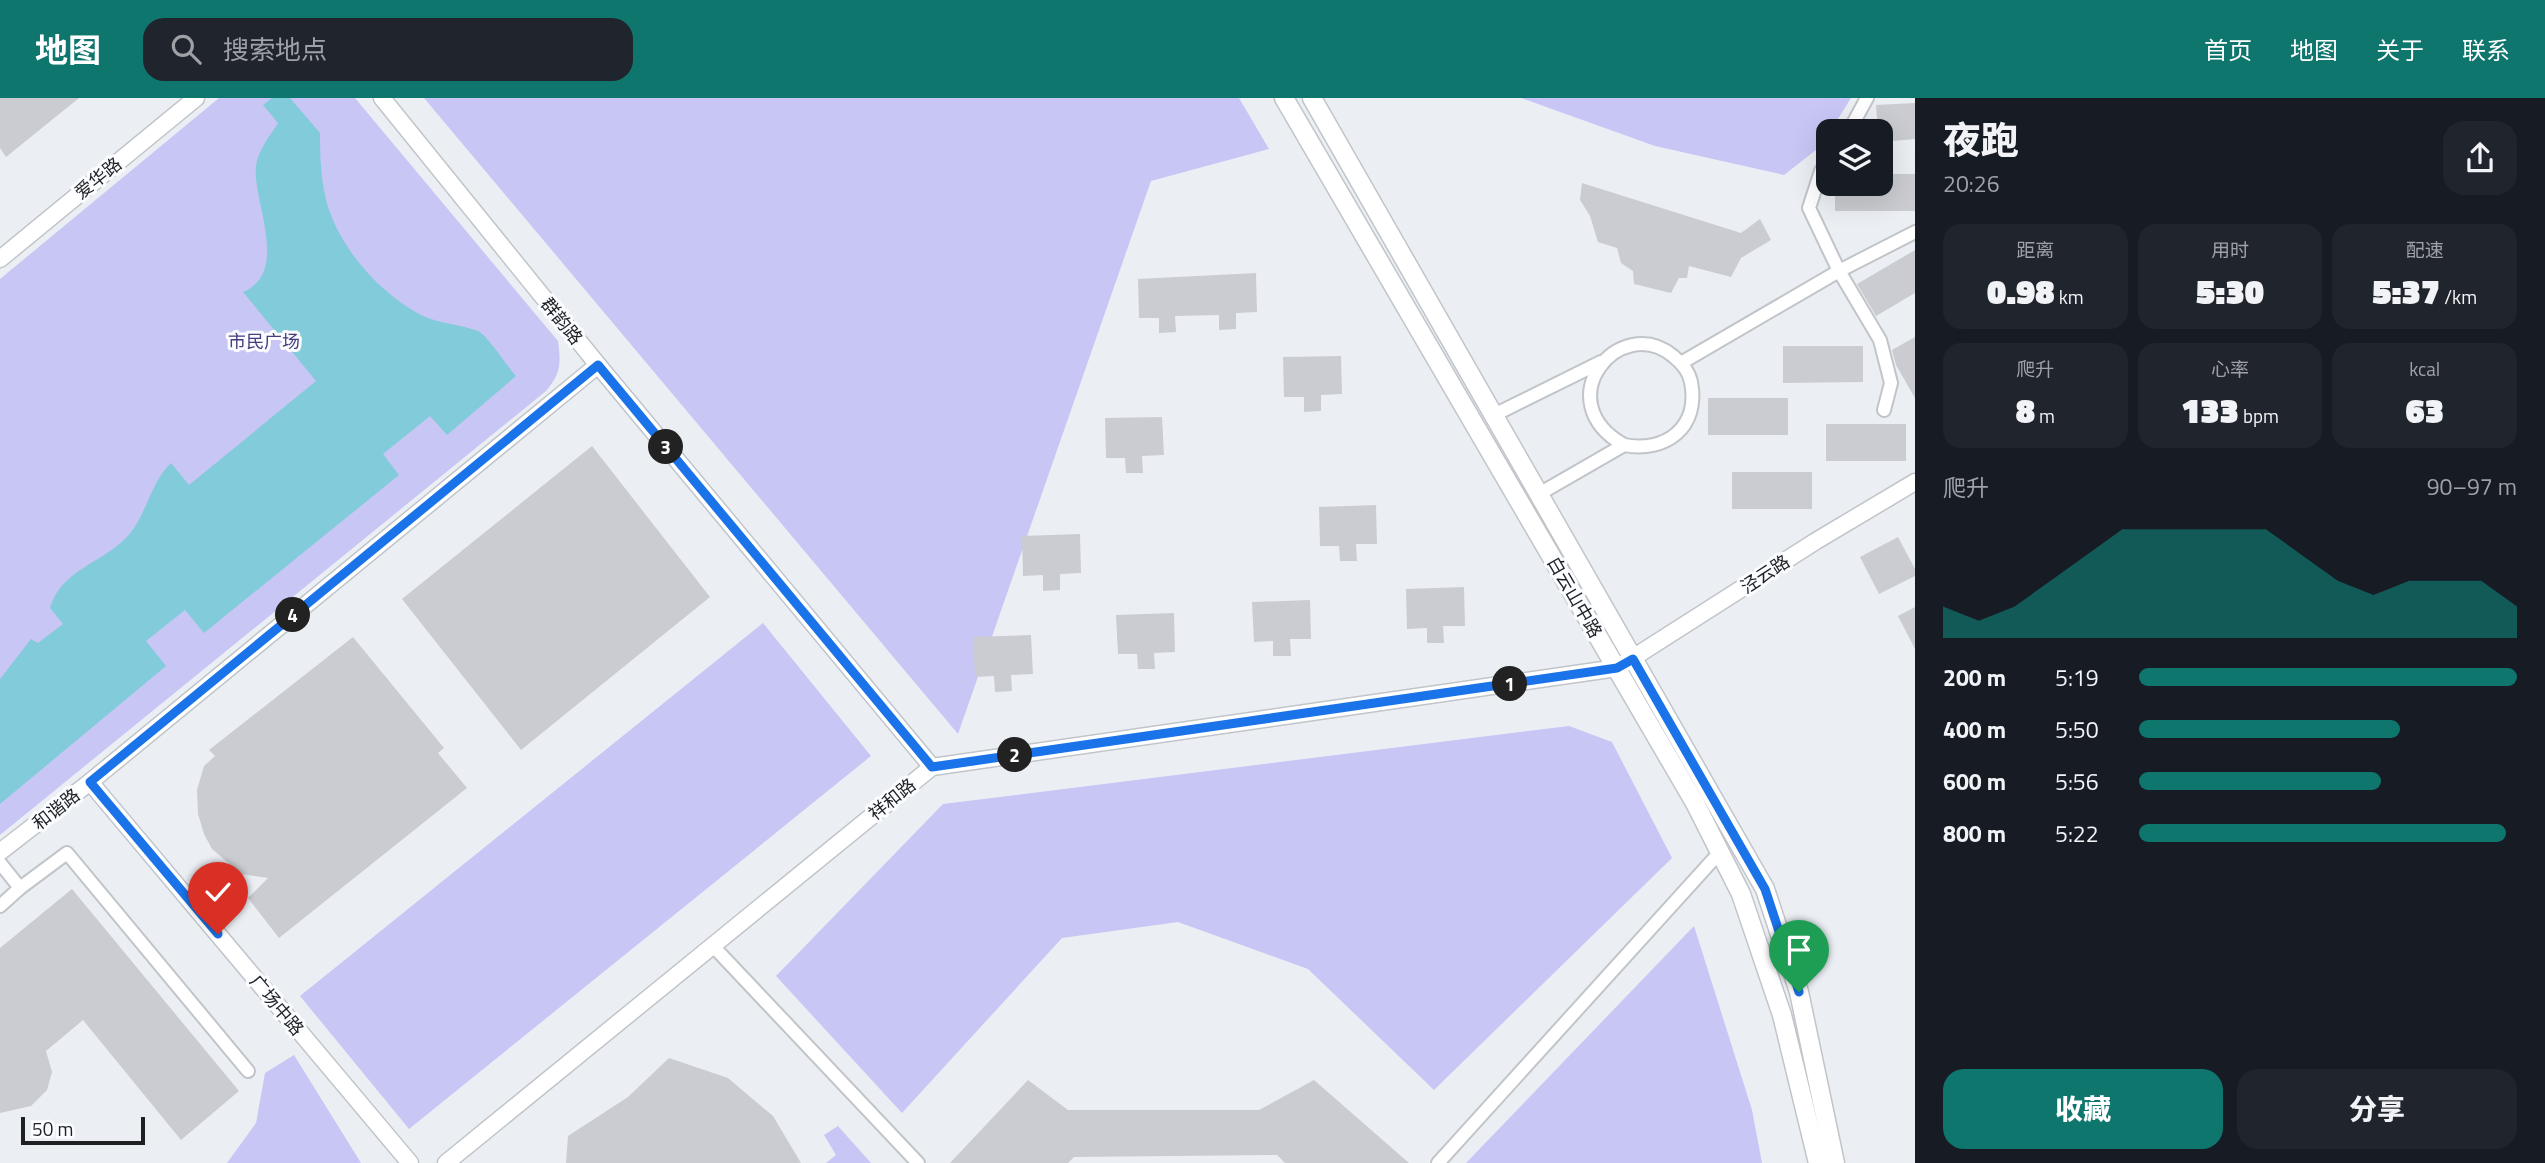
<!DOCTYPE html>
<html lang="zh">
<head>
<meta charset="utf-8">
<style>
	body { margin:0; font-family:"Titillium Web","Noto Sans SC",sans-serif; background:#20242c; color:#f1f3f6; height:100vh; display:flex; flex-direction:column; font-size:26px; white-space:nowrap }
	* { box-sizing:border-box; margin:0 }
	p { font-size:23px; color:#9ea1a6 }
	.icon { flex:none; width:38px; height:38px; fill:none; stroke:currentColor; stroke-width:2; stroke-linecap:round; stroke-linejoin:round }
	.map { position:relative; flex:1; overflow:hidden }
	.drawer { display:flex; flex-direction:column; background:#171b24; width:630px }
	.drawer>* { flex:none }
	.controls { position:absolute; left:1816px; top:21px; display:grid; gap:14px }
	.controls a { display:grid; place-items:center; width:77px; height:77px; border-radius:14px; background:#171b24; box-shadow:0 7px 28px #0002; font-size:35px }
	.scale { position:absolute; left:21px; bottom:18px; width:124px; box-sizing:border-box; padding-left:7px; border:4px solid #1e2022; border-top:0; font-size:19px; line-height:24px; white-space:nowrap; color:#1e2022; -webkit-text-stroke:5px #fafcff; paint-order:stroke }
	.pin { position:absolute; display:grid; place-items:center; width:60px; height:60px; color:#fff; margin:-72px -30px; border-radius:50% 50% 50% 0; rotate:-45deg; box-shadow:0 0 7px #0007 }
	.pin .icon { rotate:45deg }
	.km { position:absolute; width:35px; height:35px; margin:-18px; border-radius:50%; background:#222; color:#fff; font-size:19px; line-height:35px; text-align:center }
	.round { display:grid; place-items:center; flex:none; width:74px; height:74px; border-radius:21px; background:#20242c }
	.summary { display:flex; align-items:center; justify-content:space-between; height:119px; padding:0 28px }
	h1 { font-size:38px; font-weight:800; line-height:52px }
	.stats { display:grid; grid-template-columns:repeat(3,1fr); gap:10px; height:119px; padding:7px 28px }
	.stats div { display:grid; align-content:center; border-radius:18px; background:#20242c; text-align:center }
	.stats b { font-size:35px; font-weight:800 }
	.stats small { font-size:19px; font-weight:400 }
	.stats p { font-size:19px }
	.chart { height:196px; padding:14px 28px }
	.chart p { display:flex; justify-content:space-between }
	.chart svg { width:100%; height:126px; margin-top:7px; fill:#0f766e; opacity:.7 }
	.button { display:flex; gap:14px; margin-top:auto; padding:14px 28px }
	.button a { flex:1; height:80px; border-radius:21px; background:#0f766e; color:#fff; font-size:28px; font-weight:800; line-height:80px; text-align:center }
	.button a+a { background:#20242c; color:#f1f3f6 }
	ul { padding:0 28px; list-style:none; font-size:23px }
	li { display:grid; grid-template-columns:112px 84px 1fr; align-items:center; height:52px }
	li i { height:18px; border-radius:9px; background:#0f766e }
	header { display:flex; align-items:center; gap:42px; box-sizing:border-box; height:98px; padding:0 35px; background:#0f766e; color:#fff }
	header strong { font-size:33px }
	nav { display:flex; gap:38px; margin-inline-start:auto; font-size:24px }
	.search { width:490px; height:63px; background:#20242c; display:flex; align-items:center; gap:18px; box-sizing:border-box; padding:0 24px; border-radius:21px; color:#9ea1a6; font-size:26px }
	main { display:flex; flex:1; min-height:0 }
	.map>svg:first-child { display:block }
	.green { fill:#c8c6f5 }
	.water { fill:#82cbda }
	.building { fill:#caccd1 }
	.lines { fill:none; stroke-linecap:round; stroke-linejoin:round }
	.minor-casing { stroke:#c1c5c9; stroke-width:16 }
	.tertiary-casing { stroke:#c1c5c9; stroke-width:19 }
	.secondary-casing { stroke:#c1c5c9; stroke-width:21 }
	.minor { stroke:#fff; stroke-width:12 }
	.tertiary { stroke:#fff; stroke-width:16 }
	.secondary { stroke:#fff; stroke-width:18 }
	.route-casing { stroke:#fff; stroke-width:14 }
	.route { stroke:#1a73e8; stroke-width:9 }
	.labels { text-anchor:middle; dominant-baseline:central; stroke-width:6; stroke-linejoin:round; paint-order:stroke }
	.street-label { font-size:18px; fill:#1e2022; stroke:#fafcff }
	.park-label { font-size:18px; fill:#453d7d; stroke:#fafcff }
</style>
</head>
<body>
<header>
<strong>地图</strong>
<div class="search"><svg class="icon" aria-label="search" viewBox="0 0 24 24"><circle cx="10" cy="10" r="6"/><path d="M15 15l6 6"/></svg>搜索地点</div>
<nav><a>首页</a><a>地图</a><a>关于</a><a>联系</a></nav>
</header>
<main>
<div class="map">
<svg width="1915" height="1065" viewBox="0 0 1915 1065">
	<rect width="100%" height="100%" fill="#ebeff4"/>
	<g class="green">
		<path d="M219,0H355L558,243C561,266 561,275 546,293L0,737V181Z"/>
		<polygon points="424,0 1239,0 1269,51 1151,83 958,636"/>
		<polygon points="1521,0 1851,0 1821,48 1784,77 1655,48"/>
		<polygon points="763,525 871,658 409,1031 300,898"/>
		<polygon points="1569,628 1612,644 1672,760 1434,992 1308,871 1178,824 1062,840 902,1015 776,878 943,706"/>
		<polygon points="1694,828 1752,1012 1762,1065 1466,1065"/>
		<polygon points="294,957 361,1065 227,1065 256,1025 265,975"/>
		<polygon points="838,1028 871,1065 826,1065 836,1057 824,1037"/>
	</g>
	<path class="water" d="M272,0H290L320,35C320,59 321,86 328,109C343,154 380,195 421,217C439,226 460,226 478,233C488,238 507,268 516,278L447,337L430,318L383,356L399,377L204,535L185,512L146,543L166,568L0,706V581L31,541L38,545L63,526L50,510C60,473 101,465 125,441C147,419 149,386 171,365L189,387L316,283L243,194C291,174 252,103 256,68C258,52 270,38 278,25L263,7Z"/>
	<g class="building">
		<polygon points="0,0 79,0 6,59 0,50"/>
		<polygon points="1915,5 1915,41 1881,44 1881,33 1878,33 1876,7"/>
		<polygon points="1881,76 1915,76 1915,113 1835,113 1835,86 1881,86"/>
		<polygon points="1582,85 1741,135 1760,121 1771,142 1741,160 1731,179 1689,168 1687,180 1679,180 1671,195 1634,186 1633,173 1621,165 1617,150 1598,144 1590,118 1580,102"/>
		<polygon points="1915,152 1915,195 1876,218 1857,186"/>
		<polygon points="1256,175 1257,214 1236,215 1236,231 1219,232 1219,217 1175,218 1176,234 1159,235 1159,220 1139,220 1138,181"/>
		<polygon points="1915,239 1915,300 1896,267 1892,252"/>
		<polygon points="1783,248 1863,248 1863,284 1783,285"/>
		<polygon points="1341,258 1342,296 1321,297 1321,313 1304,314 1304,299 1284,299 1283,259"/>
		<rect x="1708" y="300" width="80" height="37"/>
		<polygon points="1162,319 1164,357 1142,358 1143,375 1126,375 1125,360 1106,360 1105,320"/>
		<rect x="1826" y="326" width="80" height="37"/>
		<polygon points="592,348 710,499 521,652 402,501"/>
		<rect x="1732" y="374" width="80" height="37"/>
		<polygon points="1376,407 1377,446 1356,446 1357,463 1340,463 1339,448 1320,448 1319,409"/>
		<polygon points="1080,436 1081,475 1060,476 1060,492 1043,493 1043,477 1023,478 1022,438"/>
		<polygon points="1898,439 1915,471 1915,478 1879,496 1860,459"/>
		<polygon points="1464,489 1465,528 1443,528 1444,545 1427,545 1427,530 1407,531 1406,491"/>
		<polygon points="1310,502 1311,541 1290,541 1291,558 1273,558 1273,543 1254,544 1252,504"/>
		<polygon points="1915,509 1915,551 1898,518"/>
		<polygon points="1174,515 1175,554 1154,555 1155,571 1138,571 1137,556 1118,556 1116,517"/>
		<polygon points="1031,537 1033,576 1011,577 1012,593 995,594 994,578 975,579 973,539"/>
		<polygon points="353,539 444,650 438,655 467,690 279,840 248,800 268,780 241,776 212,751 204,736 198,716 197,692 204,668 215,658 209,652"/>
		<polygon points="72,791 239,993 181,1042 83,922 46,953 52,974 47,992 31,1008 0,1015 0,850"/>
		<polygon points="669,960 728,980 773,1018 801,1065 566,1065 568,1038 628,999"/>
		<polygon points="1028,982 1068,1012 1259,1012 1314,982 1409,1065 1285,1065 1277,1057 1074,1059 1068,1065 950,1065"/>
	</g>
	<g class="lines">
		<g class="minor-casing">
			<g id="minor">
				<polyline points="1849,33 1867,0"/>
				<polyline points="1829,62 1821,73 1809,110 1839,173 1880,242 1891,285 1884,312"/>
				<polyline points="1681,265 1839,173 1915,134"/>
				<polyline points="1494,317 1601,264"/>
				<path d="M1539,396L1624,347C1665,355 1700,330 1691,284C1689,274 1682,265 1673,258C1620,214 1546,303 1624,347"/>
				<polyline points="0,765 20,790 67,755 248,973"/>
				<polyline points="0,808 20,790"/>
				<polyline points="713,848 918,1065"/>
				<polyline points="1438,1065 1720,754"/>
			</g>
		</g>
		<g class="tertiary-casing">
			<g id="tertiary">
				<polyline points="382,0 598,267 932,669"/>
				<polyline points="0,161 196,0"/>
				<polyline points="90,684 410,1065"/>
				<polyline points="0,754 90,684 598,267"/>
				<polyline points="446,1065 932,669 1617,570 1816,443 1915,384"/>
			</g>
		</g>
		<g class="secondary-casing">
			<g id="secondary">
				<polyline points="1284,0 1695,705 1741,796 1782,917 1818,1065"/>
				<polyline points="1312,0 1765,791 1799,894 1835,1065"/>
			</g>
		</g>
		<use href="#minor" class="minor"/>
		<use href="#tertiary" class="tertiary"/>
		<use href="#secondary" class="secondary"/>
	</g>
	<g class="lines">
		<g class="route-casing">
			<polyline id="route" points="218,836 90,684 598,267 932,669 1617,570 1633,561 1765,791 1799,894"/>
		</g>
		<use href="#route" class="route"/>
	</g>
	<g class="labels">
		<g class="street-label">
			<text transform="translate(98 80) rotate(-39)">爱华路</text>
			<text transform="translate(562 223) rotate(51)">群韵路</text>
			<text transform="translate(1765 476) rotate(-33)">泾云路</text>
			<text transform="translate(1575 499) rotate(60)">白云山中路</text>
			<text transform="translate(892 701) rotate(-39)">祥和路</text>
			<text transform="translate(56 711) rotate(-38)">和谐路</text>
			<text transform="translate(277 907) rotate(50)">广场中路</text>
		</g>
		<g class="park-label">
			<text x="264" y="243">市民广场</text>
		</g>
	</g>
</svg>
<div class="controls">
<a><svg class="icon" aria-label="layers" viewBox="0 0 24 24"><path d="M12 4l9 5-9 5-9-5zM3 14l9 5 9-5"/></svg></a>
</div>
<div class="scale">50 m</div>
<div class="pin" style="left:1799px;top:894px;background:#1e9e55"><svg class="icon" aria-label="arrive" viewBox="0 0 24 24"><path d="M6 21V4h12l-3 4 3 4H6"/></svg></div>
<div class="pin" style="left:218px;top:836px;background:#d93025"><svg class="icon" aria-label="check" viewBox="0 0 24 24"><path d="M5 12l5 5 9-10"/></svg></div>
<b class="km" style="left:1510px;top:586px">1</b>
<b class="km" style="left:1015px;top:657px">2</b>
<b class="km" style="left:666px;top:349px">3</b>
<b class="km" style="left:293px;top:517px">4</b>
</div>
<section class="drawer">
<div class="summary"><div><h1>夜跑</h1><p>20:26</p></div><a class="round"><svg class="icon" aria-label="share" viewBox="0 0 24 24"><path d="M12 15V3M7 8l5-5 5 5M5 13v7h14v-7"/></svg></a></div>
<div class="stats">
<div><p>距离</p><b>0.98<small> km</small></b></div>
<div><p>用时</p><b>5:30</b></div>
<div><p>配速</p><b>5:37<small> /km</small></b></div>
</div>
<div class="stats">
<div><p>爬升</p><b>8<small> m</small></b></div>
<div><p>心率</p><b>133<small> bpm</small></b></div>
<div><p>kcal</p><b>63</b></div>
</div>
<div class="chart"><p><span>爬升</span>90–97 m</p>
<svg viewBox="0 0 160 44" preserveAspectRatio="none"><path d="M0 44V33L10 38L20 33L30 24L40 15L50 6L60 6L70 6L80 6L90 6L100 15L110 24L120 29L130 24L140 24L150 24L160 33V44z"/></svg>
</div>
<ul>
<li><b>200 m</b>5:19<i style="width:100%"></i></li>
<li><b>400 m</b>5:50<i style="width:69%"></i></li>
<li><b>600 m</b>5:56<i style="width:64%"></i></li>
<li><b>800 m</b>5:22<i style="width:97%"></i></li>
</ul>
<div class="button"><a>收藏</a><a>分享</a></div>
</section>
</main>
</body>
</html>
